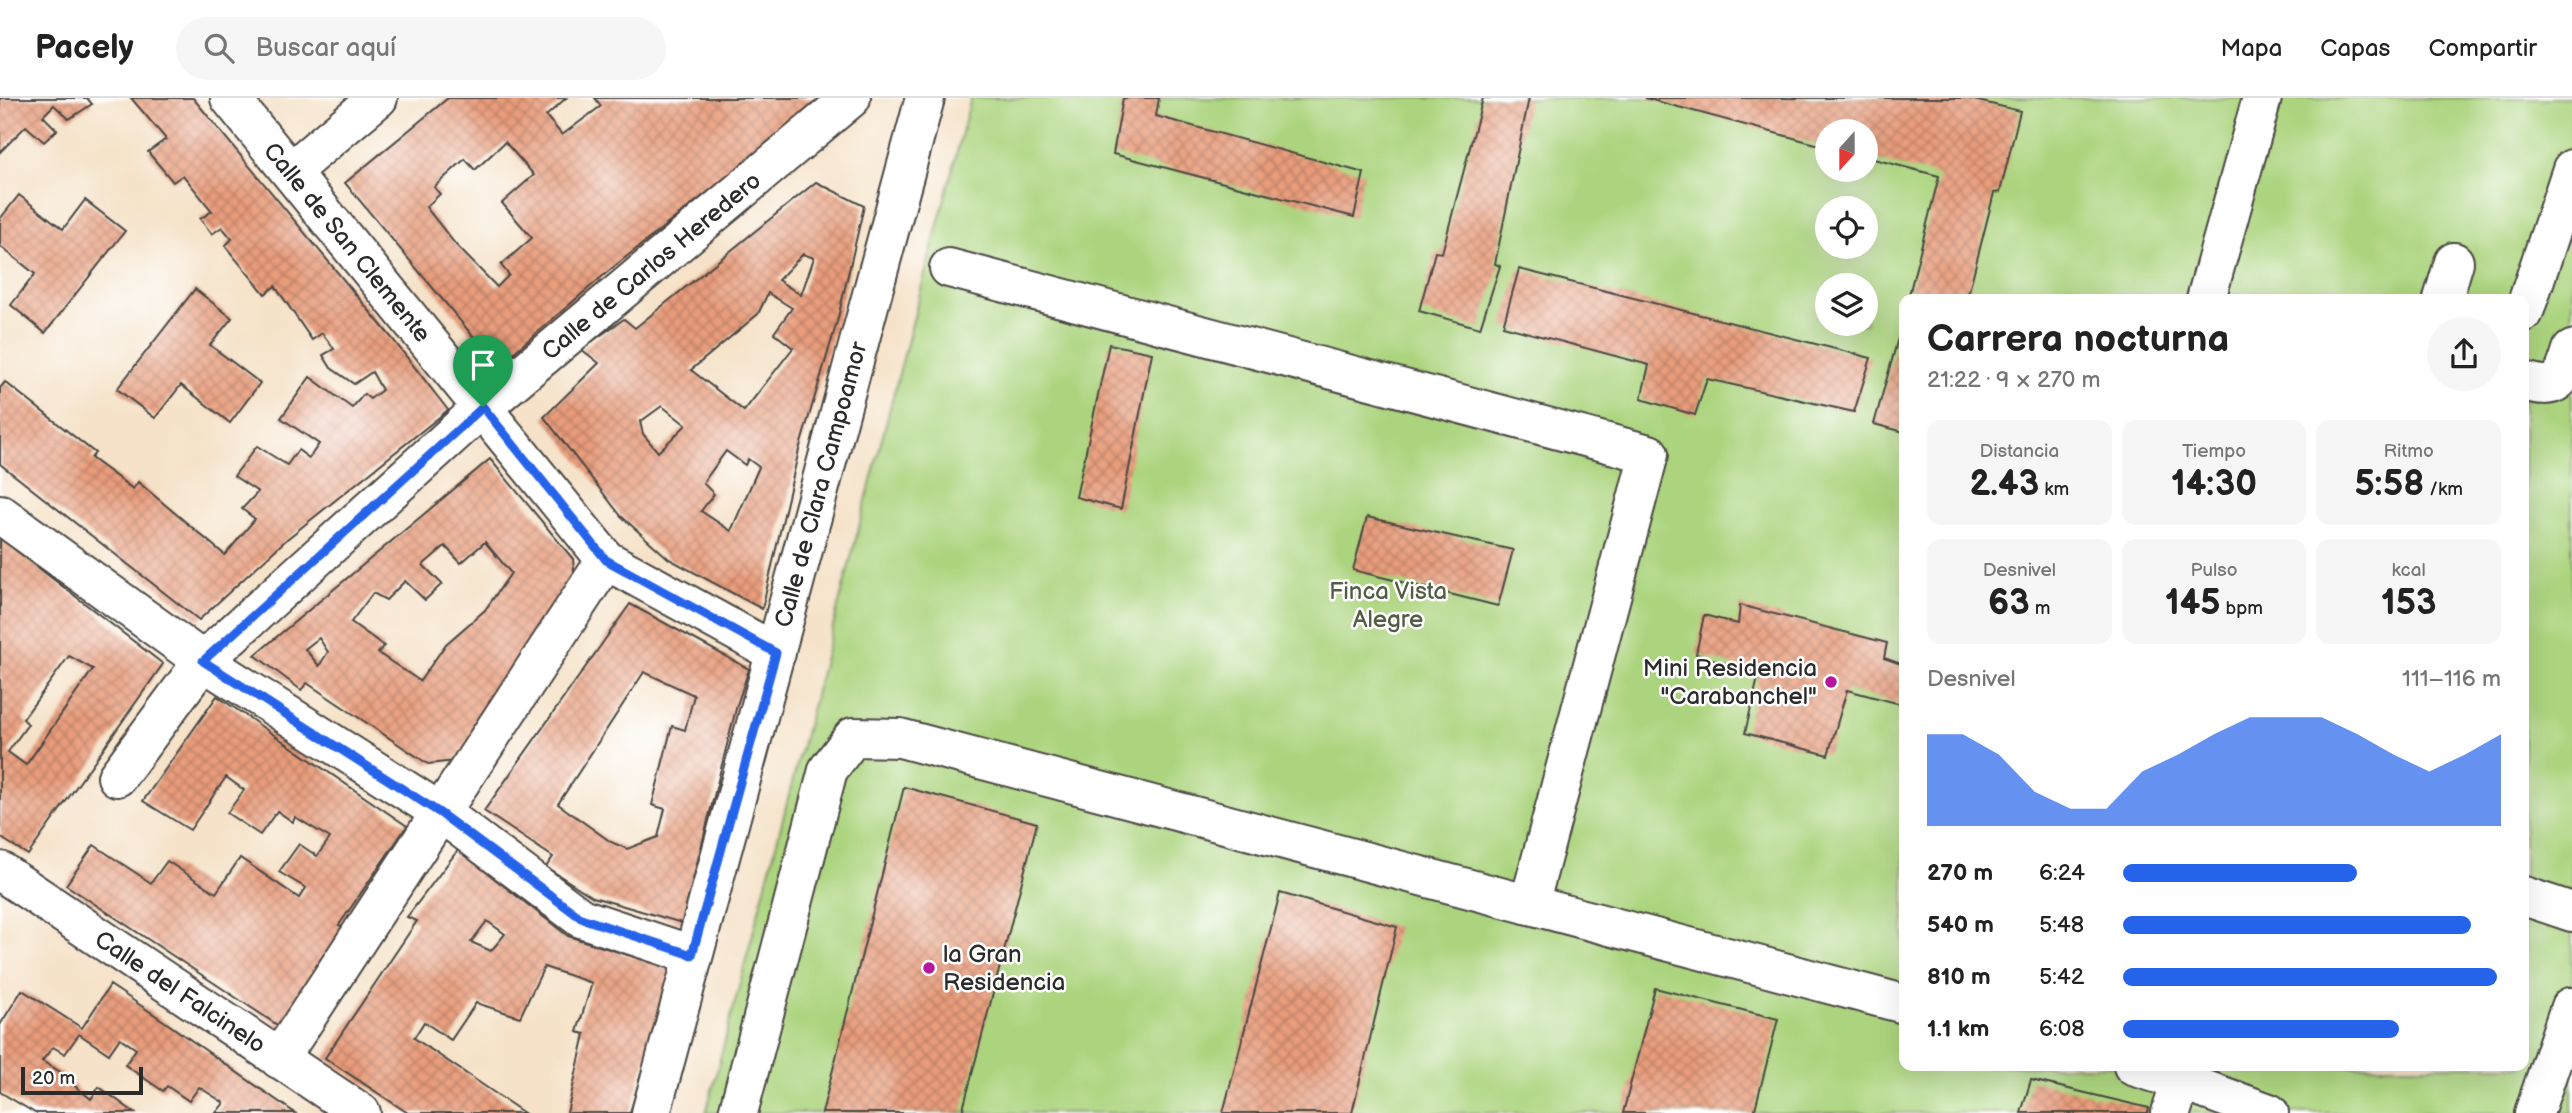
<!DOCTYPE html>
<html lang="es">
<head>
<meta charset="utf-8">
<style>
	body { margin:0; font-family:"Balsamiq Sans",sans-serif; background:#f6f6f6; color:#222; height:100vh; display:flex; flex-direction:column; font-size:26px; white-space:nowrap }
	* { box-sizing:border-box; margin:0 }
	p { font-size:23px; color:#767676 }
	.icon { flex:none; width:38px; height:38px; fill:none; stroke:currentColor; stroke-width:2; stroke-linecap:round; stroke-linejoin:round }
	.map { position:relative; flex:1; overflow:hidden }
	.details { position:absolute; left:1899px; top:196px; width:630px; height:777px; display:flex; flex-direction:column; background:#fff; border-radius:14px; box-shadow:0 7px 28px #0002 }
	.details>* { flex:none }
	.needle { width:46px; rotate:201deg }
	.fabs { position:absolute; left:1815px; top:21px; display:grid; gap:14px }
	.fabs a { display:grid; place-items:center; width:63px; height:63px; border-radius:50%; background:#fff; box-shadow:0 7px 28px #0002; font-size:35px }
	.scale { position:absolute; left:21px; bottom:18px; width:122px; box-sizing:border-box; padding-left:7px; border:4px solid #2b2b2b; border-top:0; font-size:19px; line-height:24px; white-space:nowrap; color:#2b2b2b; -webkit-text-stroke:5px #fff; paint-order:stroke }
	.pin { position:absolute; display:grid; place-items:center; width:60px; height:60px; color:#fff; margin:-72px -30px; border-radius:50% 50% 50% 0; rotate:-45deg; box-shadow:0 0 7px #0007 }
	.pin .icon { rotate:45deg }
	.round { display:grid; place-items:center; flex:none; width:74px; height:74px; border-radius:37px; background:#f6f6f6 }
	.head { display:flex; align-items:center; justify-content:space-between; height:119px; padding:0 28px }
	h1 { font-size:38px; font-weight:600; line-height:52px }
	.figures { display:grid; grid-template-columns:repeat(3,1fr); gap:10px; height:119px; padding:7px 28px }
	.figures div { display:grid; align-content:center; border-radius:14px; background:#f6f6f6; text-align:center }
	.figures b { font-size:35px; font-weight:600 }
	.figures small { font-size:19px; font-weight:400 }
	.figures p { font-size:19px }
	.chart { height:196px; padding:14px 28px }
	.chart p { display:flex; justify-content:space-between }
	.chart svg { width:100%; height:126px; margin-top:7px; fill:#2563eb; opacity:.7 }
	ul { padding:0 28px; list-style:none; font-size:23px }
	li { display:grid; grid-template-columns:112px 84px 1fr; align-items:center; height:52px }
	li i { height:18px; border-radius:9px; background:#2563eb }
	header { display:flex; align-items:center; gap:42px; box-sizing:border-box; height:98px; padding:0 35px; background:#fff; border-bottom:2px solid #e0e0e0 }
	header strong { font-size:33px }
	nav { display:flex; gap:38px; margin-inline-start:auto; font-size:24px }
	.search { width:490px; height:63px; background:#f6f6f6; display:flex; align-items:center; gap:18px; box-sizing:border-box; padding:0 24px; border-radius:38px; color:#767676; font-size:26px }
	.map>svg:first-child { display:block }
	.green { fill:#acd47e; stroke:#6c8054; stroke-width:2; fill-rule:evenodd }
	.building { fill:url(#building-cross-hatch); fill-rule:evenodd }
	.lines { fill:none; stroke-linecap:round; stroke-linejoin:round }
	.minor-casing { stroke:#494643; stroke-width:42 }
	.minor { stroke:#fff; stroke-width:38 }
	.route-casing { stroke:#fff; stroke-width:14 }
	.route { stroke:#2563eb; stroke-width:9 }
	.poi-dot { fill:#b5179e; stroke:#fff; stroke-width:2.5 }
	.labels { text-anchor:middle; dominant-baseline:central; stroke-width:5; stroke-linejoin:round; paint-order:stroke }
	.street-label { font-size:24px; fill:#2b2b2b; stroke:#fff }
	.park-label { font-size:24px; fill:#525e44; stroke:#fff }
	.poi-label { font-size:24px; fill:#2b2b2b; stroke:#fff; text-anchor:end }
</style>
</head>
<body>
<header>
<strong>Pacely</strong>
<div class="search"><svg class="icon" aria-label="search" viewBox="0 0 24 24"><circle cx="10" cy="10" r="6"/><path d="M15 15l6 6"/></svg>Buscar aquí</div>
<nav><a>Mapa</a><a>Capas</a><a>Compartir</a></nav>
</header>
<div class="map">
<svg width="2572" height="1015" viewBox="0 0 2572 1015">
	<defs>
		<pattern id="building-cross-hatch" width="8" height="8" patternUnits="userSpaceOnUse" patternTransform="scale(1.75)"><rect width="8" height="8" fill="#e99d7c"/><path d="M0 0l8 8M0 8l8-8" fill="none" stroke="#bd8066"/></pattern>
	</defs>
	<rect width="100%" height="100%" fill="#fff"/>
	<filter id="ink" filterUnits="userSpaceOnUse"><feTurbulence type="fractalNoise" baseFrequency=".0143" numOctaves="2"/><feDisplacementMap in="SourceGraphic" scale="14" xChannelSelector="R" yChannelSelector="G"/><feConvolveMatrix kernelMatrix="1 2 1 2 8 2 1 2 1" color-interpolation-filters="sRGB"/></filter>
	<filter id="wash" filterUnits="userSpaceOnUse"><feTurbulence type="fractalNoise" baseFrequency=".00686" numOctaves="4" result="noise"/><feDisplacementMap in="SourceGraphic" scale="28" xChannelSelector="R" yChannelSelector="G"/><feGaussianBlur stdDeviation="1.57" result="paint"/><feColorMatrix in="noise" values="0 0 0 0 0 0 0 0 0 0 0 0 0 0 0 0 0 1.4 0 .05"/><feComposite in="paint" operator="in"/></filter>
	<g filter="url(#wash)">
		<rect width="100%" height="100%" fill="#f5e2c8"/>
		<path class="green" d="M971,0H2572V1015H706ZM1827,33H1866V72H1827ZM1827,110H1866V149H1827ZM1827,187H1866V226H1827ZM1904,201H2524V968H1904Z"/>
		<g id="blocks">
			<g class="building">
				<polygon points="0,0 87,0 92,6 69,21 54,7 43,18 57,32 44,44 26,28 0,54"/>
				<polygon points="131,0 193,0 391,239 448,312 287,441 199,522 0,366 0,290 5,284 95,355 91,360 133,391 138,384 225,457 255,421 242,411 258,394 234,378 257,348 287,367 298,352 309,360 319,346 281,320 310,279 352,310 364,296 370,301 382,292 372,274 354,286 331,270 323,257 334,251 322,235 312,242 275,188 265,196 225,148 232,141 222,129 212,136 200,121 212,113 183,77 173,84 148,54 166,41"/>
				<path d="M448,0H566L546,18L562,37L601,8L595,0H826L611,171L498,268L345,85ZM505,44L534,77L502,105L532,140L501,167L509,177L497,189L456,147L426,109L440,96L434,89L465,61L475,72Z"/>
				<polygon points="1123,0 1159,0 1156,18 1364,75 1354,119 1113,56"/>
				<polygon points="1483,0 1529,0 1495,166 1500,168 1480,230 1419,213 1435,154 1442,155"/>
				<polygon points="1645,0 1966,0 2020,13 2000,94 1994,95 1967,201 1908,201 1939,78 1866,59 1866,33 1827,33 1827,49"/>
				<path d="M816,84L864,108L837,224L799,352L762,511L669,461L621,418L544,319L599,265L581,251L624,221L635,230ZM803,156L814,160L801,197L778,182ZM768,195L792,210L774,235L793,250L744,313L691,272L758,216ZM662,308L686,327L658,354L643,336L640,324ZM726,353L745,367L748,361L759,369L731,433L701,413L714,396L703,385Z"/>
				<polygon points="19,97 63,131 85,102 125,133 45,235 11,207 35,176 0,148 0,121"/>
				<polygon points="1519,171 1871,260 1854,314 1707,281 1695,317 1641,301 1649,267 1503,228"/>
				<polygon points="195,191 232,220 210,247 260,285 230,325 181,287 155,320 117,291"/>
				<polygon points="1904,219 1904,334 1874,326"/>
				<polygon points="1109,246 1152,255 1121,411 1076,399"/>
				<path d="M490,361L573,461L575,484L455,663L428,666L307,585L301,592L255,557ZM485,444L511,475L485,512L446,546L420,583L378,555L384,548L351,524L373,495L386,502L405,483L425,502L442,486L423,467L445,448L461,465ZM319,540L328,554L319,568L305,551Z"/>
				<polygon points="1367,419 1513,452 1498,508 1353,472"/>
				<path d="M0,440L163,566L28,757L0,739ZM69,558L93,571L26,667L8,654L28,626L23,621Z"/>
				<path d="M630,506L749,571L737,607L682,825L593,799L546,769L553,759L484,713ZM644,574L694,597L685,632L672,628L652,707L665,711L658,739L627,751L611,744L558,706Z"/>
				<polygon points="1740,507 1887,545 1884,560 1904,567 1904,607 1847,592 1828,657 1745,635 1759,576 1696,556 1704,517 1738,526"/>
				<polygon points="217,598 407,728 339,827 348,833 282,930 66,787 94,747 151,785 167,763 216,795 240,760 299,800 306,790 279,774 299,746 317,758 330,740 295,719 293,724 277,713 260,737 227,715 244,692 226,679 190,732 143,703"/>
				<polygon points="904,689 1037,725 962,1015 822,1015"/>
				<path d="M458,752L568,838L672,871L630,1015H567L585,936L577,934L592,885L544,869L520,919L476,905L451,942L424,924L414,940L524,1015H408L325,960L417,823L407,819ZM487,823L505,836L491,853L471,844Z"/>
				<polygon points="1280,795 1397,829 1352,1015 1223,1015"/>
				<polygon points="110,887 158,919 295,1015 216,1015 224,1005 199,989 189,1003 167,988 163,993 125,967 136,951 120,940 109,956 79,936 65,956 53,949 42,963 64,976 62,978 91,1001 99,989 135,1015 35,1015 0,994 0,927 22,892 82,930"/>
				<polygon points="1655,890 1778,921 1754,1015 1623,1015"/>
				<polygon points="2031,982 2149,1010 2148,1015 2021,1015"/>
			</g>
		</g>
	</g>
	<g filter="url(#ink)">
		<use href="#blocks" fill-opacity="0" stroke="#494643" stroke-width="2"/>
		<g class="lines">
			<g class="minor-casing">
				<g id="minor">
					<path id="s1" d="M230,0L606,462L776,555"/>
					<polyline points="291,73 378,0"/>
					<polyline points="949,170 1649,356 1529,807"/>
					<polyline points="2206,201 2262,0"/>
					<polyline points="2443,201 2454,164"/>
					<polyline points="2524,214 2572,71"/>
					<path d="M2524,283C2558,293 2562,284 2572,252"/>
					<polyline points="0,416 203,563 440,714 581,820 692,857"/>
					<path id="s2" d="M117,679L203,563L483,309L851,0"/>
					<path id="s3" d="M0,773L361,1015"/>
					<polyline points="2524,798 2572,814"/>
					<polyline points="279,961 606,462"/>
					<polyline points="2133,968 2181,983 2171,1015"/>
					<polyline points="2181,983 2269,1015"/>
					<path id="s4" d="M651,1015L925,0"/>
					<polyline points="738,1015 828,672 853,639 900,640 1904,906"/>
					<polyline points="2534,1015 2570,909"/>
				</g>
			</g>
			<use href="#minor" class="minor"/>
		</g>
	</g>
	<g class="lines" filter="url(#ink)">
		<g class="route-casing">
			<polygon id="route" points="483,309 606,462 776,555 692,857 581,820 440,715 203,563"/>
		</g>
		<use href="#route" class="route"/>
	</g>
	<g class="poi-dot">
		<circle cx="1831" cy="584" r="7"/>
		<circle cx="929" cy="870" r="7"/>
	</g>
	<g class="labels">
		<g class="street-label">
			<text stroke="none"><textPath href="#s1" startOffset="186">Calle de San Clemente</textPath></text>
			<text stroke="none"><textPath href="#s2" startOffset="742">Calle de Carlos Heredero</textPath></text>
			<text stroke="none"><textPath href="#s4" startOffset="651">Calle de Clara Campoamor</textPath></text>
			<text stroke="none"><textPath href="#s3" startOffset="217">Calle del Falcinelo</textPath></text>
		</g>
		<g class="park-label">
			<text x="1388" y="493">Finca Vista<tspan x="1388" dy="28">Alegre</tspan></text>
		</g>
		<g class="poi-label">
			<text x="1817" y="570">Mini Residencia<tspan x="1817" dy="28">"Carabanchel"</tspan></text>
			<text x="943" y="856" text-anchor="start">la Gran<tspan x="943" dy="28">Residencia</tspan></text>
		</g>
	</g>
</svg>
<div class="fabs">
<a><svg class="needle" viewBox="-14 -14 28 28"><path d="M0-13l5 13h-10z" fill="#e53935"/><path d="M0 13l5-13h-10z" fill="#767676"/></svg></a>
<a><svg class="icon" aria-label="locate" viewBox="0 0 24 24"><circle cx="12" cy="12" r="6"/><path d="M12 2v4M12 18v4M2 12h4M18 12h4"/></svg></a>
<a><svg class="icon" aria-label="layers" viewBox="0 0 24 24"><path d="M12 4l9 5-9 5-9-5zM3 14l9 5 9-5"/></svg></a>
</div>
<div class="scale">20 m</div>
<div class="pin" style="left:483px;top:309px;background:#1e9e55"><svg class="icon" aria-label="arrive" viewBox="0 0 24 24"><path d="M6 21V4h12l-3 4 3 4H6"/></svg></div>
<section class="details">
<div class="head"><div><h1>Carrera nocturna</h1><p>21:22 · 9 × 270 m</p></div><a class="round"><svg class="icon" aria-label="share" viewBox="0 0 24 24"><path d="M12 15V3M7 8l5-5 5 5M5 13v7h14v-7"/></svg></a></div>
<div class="figures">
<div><p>Distancia</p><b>2.43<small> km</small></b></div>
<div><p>Tiempo</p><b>14:30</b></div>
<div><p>Ritmo</p><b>5:58<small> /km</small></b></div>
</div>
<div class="figures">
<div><p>Desnivel</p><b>63<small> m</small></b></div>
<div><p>Pulso</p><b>145<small> bpm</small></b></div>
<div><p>kcal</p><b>153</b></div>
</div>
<div class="chart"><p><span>Desnivel</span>111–116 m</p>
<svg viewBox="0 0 160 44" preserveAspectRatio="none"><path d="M0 44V12L10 12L20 19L30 32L40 38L50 38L60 25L70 19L80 12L90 6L100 6L110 6L120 12L130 19L140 25L150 19L160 12V44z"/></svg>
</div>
<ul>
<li><b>270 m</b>6:24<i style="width:62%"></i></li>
<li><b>540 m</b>5:48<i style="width:92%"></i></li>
<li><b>810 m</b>5:42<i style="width:99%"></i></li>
<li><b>1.1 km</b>6:08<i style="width:73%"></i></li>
</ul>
</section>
</div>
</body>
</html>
